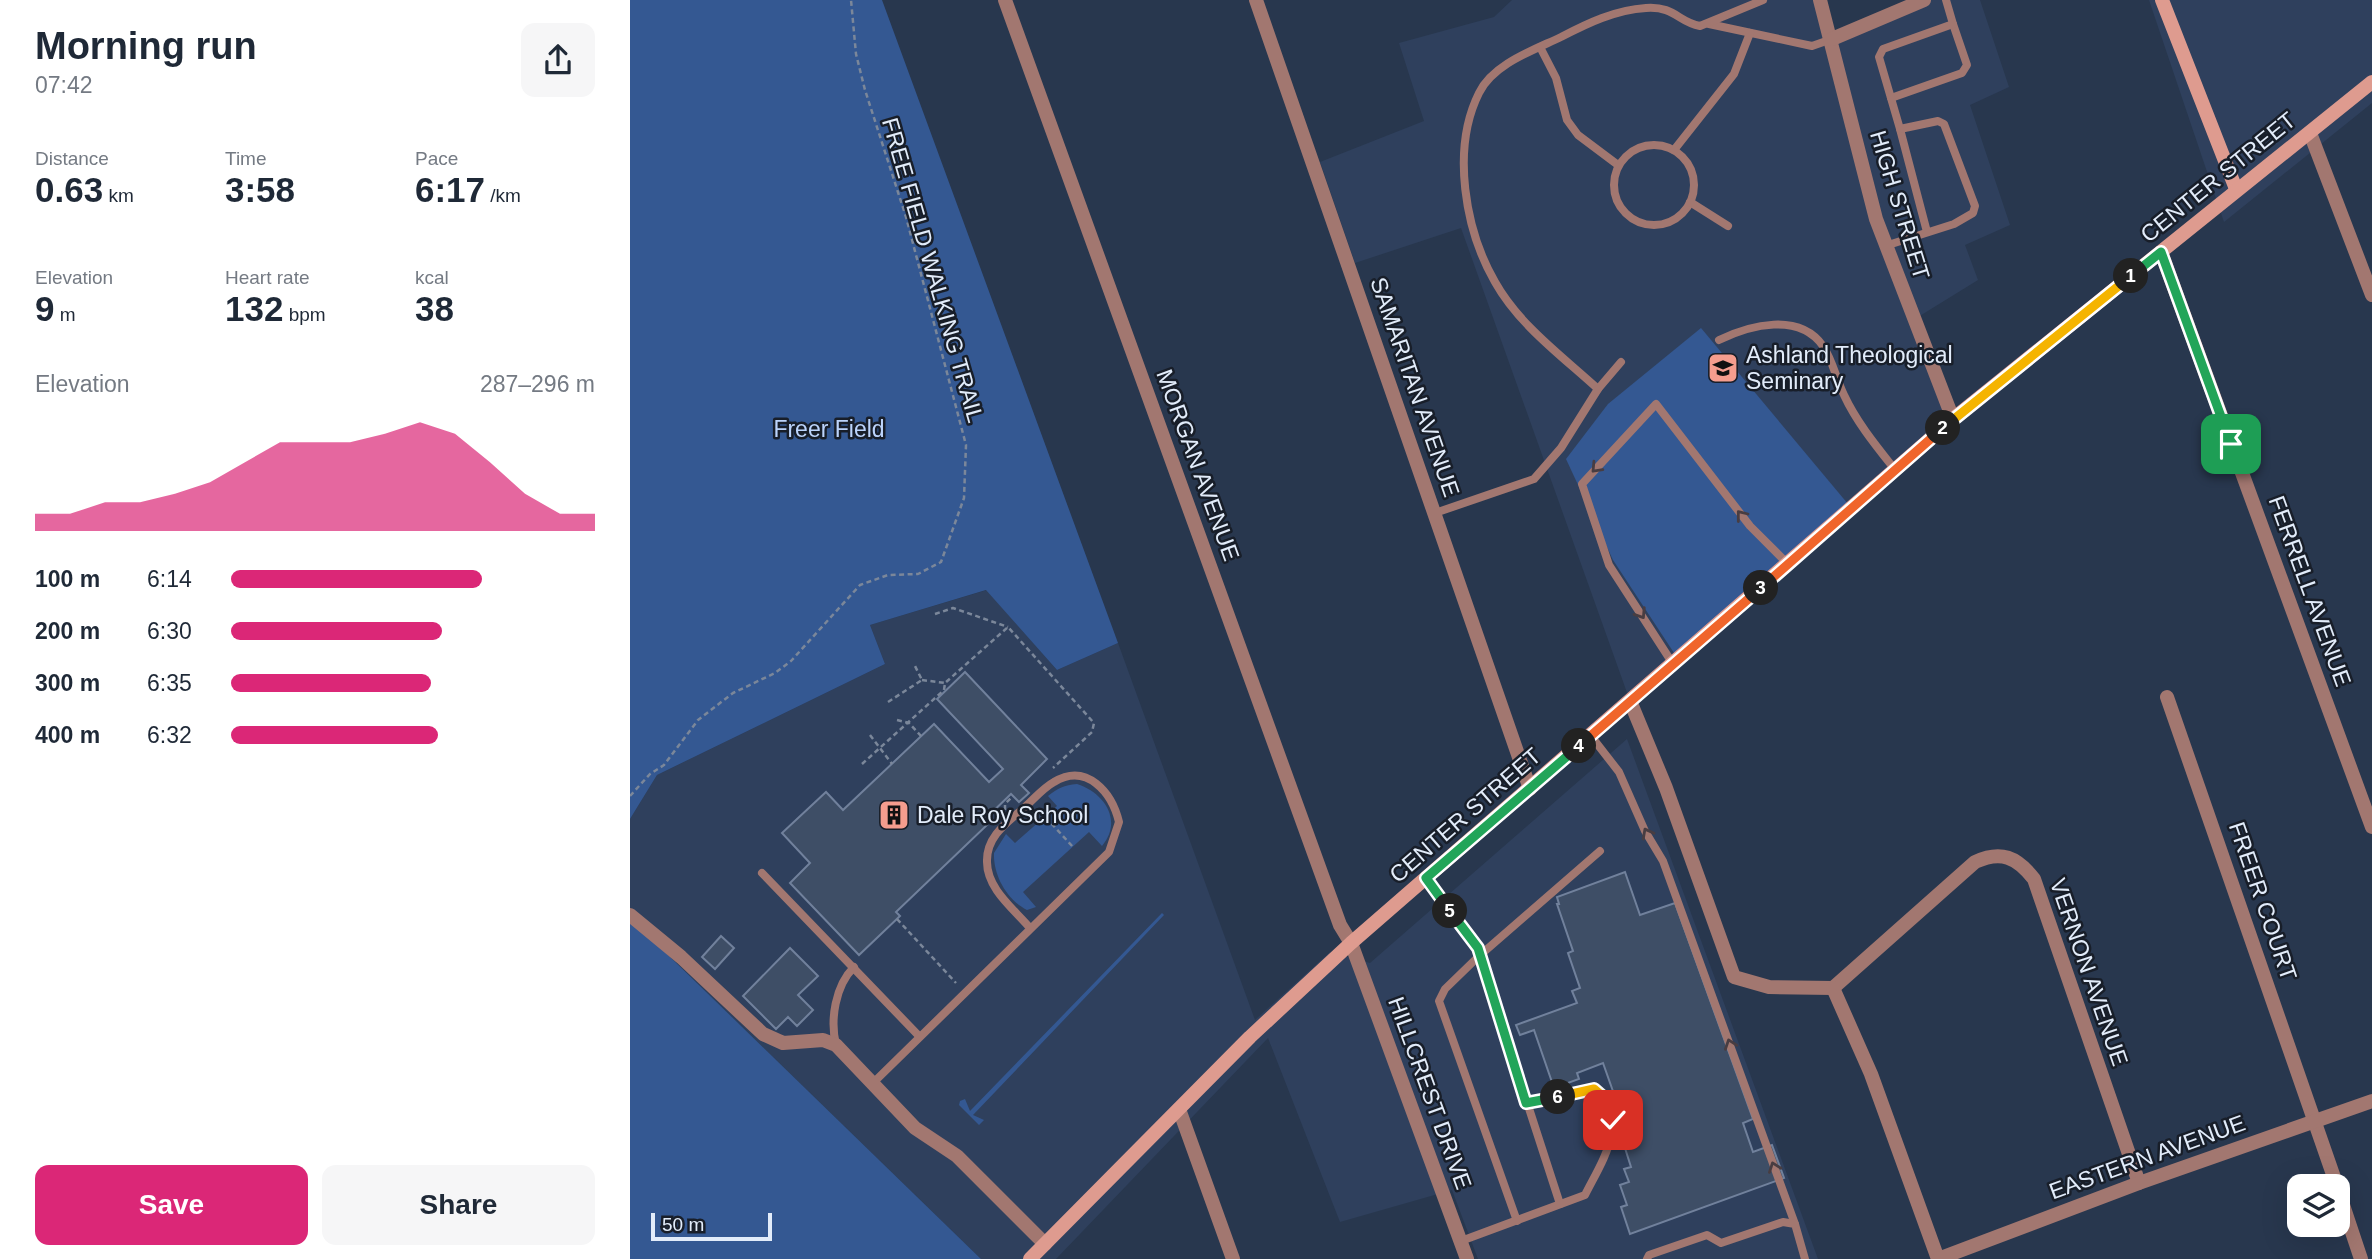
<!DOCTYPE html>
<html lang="en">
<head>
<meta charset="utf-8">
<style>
	body { margin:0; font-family:Helvetica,sans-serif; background:#f6f6f7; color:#1f2937; height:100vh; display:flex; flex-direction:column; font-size:26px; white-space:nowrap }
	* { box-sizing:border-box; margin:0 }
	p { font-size:23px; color:#747a83 }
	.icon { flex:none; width:38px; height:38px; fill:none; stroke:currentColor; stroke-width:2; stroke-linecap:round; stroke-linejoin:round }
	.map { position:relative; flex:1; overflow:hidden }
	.panel { display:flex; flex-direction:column; background:#fff; width:630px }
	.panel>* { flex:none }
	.tools { position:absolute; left:1657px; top:1174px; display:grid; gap:14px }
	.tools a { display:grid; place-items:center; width:63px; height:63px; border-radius:14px; background:#fff; box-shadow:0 7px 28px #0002; font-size:35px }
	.scale { position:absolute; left:21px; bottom:18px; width:121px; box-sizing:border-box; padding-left:7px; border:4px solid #e2ecfa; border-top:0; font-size:19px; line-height:24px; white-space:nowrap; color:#e2ecfa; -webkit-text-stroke:5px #181e29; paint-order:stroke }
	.pin { position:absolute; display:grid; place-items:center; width:60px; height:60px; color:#fff; margin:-30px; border-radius:14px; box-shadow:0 4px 10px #0006 }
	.km { position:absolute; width:35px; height:35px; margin:-18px; border-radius:50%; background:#222; color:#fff; font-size:19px; line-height:35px; text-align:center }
	.round { display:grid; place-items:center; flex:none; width:74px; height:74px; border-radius:14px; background:#f6f6f7 }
	.headline { display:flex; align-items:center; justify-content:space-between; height:119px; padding:0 35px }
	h1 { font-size:38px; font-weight:800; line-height:52px }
	.figures { display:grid; grid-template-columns:repeat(3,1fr); gap:10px; height:119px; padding:7px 35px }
	.figures div { display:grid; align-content:center }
	.figures b { font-size:35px; font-weight:800 }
	.figures small { font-size:19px; font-weight:400 }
	.figures p { font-size:19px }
	.chart { height:196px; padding:14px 35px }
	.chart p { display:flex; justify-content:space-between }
	.chart svg { width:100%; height:126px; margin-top:7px; fill:#db2777; opacity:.7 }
	.action { display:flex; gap:14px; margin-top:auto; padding:14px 35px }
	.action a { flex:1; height:80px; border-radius:14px; background:#db2777; color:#fff; font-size:28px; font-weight:800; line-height:80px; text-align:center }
	.action a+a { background:#f6f6f7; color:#1f2937 }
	ul { padding:0 35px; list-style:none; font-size:23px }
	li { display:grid; grid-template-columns:112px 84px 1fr; align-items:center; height:52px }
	li i { height:18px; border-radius:9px; background:#db2777 }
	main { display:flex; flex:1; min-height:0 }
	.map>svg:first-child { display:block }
	.built { fill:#2f405d }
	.green { fill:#345892 }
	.building { fill:#3e4e66; stroke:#71819c; stroke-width:2 }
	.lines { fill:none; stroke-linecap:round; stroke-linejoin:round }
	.path { stroke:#7b879a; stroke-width:2.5; stroke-dasharray:5 3.5; stroke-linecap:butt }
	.lane { stroke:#a27770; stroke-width:8 }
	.street { stroke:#a27770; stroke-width:14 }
	.secondary { stroke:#de9b8f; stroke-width:14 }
	.oneway { stroke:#483d42 }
	.split-1-casing { stroke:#fff; stroke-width:14 }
	.split-2-casing { stroke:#fff; stroke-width:14 }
	.split-3-casing { stroke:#fff; stroke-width:14 }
	.split-4-casing { stroke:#fff; stroke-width:14 }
	.split-5-casing { stroke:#fff; stroke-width:14 }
	.split-6-casing { stroke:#fff; stroke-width:14 }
	.split-7-casing { stroke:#fff; stroke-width:14 }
	.split-1 { stroke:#22a559; stroke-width:9 }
	.split-2 { stroke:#f5b400; stroke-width:9 }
	.split-3 { stroke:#f0652b; stroke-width:9 }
	.split-4 { stroke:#f0652b; stroke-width:9 }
	.split-5 { stroke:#22a559; stroke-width:9 }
	.split-6 { stroke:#22a559; stroke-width:9 }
	.split-7 { stroke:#f5b400; stroke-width:9 }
	.labels { text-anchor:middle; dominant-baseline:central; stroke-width:5; stroke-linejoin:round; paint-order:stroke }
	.street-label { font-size:23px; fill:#e2ecfa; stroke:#181e29 }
	.poi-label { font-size:23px; fill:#e2ecfa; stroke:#181e29; text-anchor:start }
	.park-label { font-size:23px; fill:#bcd4fc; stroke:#181e29 }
</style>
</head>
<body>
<main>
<section class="panel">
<div class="headline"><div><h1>Morning run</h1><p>07:42</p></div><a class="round"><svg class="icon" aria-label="share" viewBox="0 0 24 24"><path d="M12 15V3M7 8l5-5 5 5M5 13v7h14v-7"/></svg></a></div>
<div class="figures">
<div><p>Distance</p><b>0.63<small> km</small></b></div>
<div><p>Time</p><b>3:58</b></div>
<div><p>Pace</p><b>6:17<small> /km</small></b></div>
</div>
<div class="figures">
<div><p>Elevation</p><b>9<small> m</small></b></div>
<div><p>Heart rate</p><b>132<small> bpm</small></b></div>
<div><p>kcal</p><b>38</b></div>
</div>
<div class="chart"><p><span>Elevation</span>287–296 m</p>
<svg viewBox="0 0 160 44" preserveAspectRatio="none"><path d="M0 44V38L10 38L20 34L30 34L40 31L50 27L60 20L70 13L80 13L90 13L100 10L110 6L120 10L130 20L140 31L150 38L160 38V44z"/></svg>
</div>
<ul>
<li><b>100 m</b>6:14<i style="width:69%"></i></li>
<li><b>200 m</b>6:30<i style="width:58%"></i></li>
<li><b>300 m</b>6:35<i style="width:55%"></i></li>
<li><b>400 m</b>6:32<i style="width:57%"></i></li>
</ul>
<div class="action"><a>Save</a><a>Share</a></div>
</section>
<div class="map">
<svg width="1742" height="1259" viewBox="0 0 1742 1259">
	<rect width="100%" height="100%" fill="#28374e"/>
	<g class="built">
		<polygon points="882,0 1186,0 1199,33 1288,0 1350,0 1379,87 1340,105 1380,225 1335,245 1348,280 1288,317 1323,419 1000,701 831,228 725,263 690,162 794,121 769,43 864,17"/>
		<polygon points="1519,0 1742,0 1742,103 1594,222"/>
		<polygon points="357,590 427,670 488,643 625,1020 700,952 740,963 997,739 1188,1259 848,1259 822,1190 710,1222 638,1038 426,1259 351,1259 0,918 0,819 27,775 255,664 240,625"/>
	</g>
	<g class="green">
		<polygon points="0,0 252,0 488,643 427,670 356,590 240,625 255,664 27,775 0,819"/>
		<polygon points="1071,328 1218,504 1046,656 983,560 936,459 978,404"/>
		<path d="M447,784C475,793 493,821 472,846L459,832L393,892L406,907L397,910C377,900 363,875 364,853L376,834L385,843L427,806L418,796C428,788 434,785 447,784Z"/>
		<polygon points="532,913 534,915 343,1115 354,1120 349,1125 329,1105 330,1101 335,1099 340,1111"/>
		<polygon points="0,918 351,1259 0,1259"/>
	</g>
	<g class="building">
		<polygon points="335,672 417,759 391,785 399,793 389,802 381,794 353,821 357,825 266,912 270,916 229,955 160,883 180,863 152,833 196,792 213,810 304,724 359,782 373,769 307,699"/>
		<polygon points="995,872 1010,915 1045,903 1123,1119 1113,1123 1123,1152 1142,1145 1154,1178 1000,1234 991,1207 997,1205 990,1185 999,1182 994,1169 1001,1167 995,1148 1002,1145 973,1063 947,1073 949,1079 924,1088 904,1030 890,1035 886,1025 947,1003 942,991 950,988 938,953 943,951 927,904 929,904 927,897"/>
		<polygon points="91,936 104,948 85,969 72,957"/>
		<polygon points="160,948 188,976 168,995 183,1010 167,1026 158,1017 146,1029 113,996"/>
	</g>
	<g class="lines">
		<g class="path">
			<polyline points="305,614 323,608 378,627"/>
			<polyline points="292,680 315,683"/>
			<polyline points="258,702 292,680 284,664"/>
			<polyline points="267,720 279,723 291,736"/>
			<polyline points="240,735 262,764"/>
			<polyline points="232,764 314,690 315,683 378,627 464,723 462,732 423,768"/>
			<polyline points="0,796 20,774 34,765 68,720 103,693 145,673 161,661 230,585 258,575 288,574 311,562 334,498 336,445 276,217 235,90 226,54 221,0"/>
			<polyline points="375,810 375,804 383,796"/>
			<polyline points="410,811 443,847"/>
			<polyline points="267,919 326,983"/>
		</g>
		<g class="lane">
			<polyline points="1079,24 1182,46 1202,39"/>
			<polyline points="910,47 926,78 937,120 948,135 988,165"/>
			<polyline points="1261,98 1332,73 1337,65 1323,24"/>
			<polyline points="1270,129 1297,232"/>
			<circle cx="1024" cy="185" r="40"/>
			<polyline points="1044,150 1104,74 1120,33"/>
			<polyline points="1060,202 1098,226"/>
			<polyline points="1255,246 1324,224 1343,213 1345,206 1314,124 1308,121 1270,129 1249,57 1253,49 1323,24 1316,0"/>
			<path d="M1089,340C1120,325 1169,312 1193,346C1203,361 1206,379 1214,395C1227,423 1247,447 1266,471"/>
			<path d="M968,389C932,356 889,325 865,282C835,230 821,149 849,93C863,64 904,50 931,37C958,23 985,10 1016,8C1045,6 1048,22 1070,26L1133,0"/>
			<polyline points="805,513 904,479 931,448 968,389 991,362"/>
			<polyline points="1043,664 979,565 952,484 1026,404 1120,526 1158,564"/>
			<polyline points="961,736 989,772 1015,831 1033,861 1165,1224"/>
			<polyline points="132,873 288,1035"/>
			<polyline points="796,879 847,948 930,1204"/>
			<path d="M206,1045C200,1020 205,986 224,967"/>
			<path d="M243,1083L479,852L489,822C482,793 457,762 424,782C413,788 404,799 395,807C378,822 356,836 357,862C357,889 384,909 400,928"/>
			<polyline points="887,1221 809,1001 815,989 848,957 970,851"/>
			<path d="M831,1241L955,1195C971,1163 1003,1117 964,1089L896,1103"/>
			<polyline points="1017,1259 1019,1255 1077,1235 1091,1243 1153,1222 1165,1224 1175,1259"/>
		</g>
		<g class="street">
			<polyline points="375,0 710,925 721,943 837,1259"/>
			<polyline points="626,0 900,789"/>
			<polyline points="1190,0 1246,219 1323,419"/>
			<polyline points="1202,39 1294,0"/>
			<polyline points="1680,133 1742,295"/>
			<polyline points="1531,252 1742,827"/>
			<polyline points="1537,697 1707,1186"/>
			<path d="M1000,701L1036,788L1104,977L1139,987L1203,988L1345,862C1371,850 1387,857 1404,879L1509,1183"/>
			<polyline points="0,915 51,957 133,1034 153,1043 193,1040 206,1045 285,1128 327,1156 415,1244"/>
			<polyline points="1203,988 1241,1074 1308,1259"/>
			<polyline points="549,1109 603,1259"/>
			<polyline points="1708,1190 1731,1259"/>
			<polyline points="1308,1259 1509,1183 1742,1101"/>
		</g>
		<g class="secondary">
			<polyline points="1532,0 1606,189"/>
			<polyline points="400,1259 620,1037 721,943 1323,419 1742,82"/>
		</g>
	</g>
	<defs><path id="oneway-chevron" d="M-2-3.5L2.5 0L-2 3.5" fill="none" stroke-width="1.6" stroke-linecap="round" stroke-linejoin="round" transform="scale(1.75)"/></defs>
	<g class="oneway">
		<use href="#oneway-chevron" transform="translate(966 468) rotate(133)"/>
		<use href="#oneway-chevron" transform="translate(1111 515) rotate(-128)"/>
		<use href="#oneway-chevron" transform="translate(1011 614) rotate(57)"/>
		<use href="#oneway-chevron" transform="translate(1017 833) rotate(-118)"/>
		<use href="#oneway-chevron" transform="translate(1100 1044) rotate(-109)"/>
		<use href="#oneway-chevron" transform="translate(1144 1167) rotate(-110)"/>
	</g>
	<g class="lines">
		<g class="split-1-casing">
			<polyline id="split-1" points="1501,276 1531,252 1601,444"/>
		</g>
		<g class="split-2-casing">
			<polyline id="split-2" points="1313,428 1501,276"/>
		</g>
		<g class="split-3-casing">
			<polyline id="split-3" points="1131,588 1313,428"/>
		</g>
		<g class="split-4-casing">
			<polyline id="split-4" points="949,746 1131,588"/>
		</g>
		<g class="split-5-casing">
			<polyline id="split-5" points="820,911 796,878 949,746"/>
		</g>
		<g class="split-6-casing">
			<polyline id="split-6" points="820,911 848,948 896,1103 928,1097"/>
		</g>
		<g class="split-7-casing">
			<polyline id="split-7" points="928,1097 964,1089 972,1096 983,1120"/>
		</g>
		<use href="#split-1" class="split-1"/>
		<use href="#split-2" class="split-2"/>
		<use href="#split-3" class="split-3"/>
		<use href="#split-4" class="split-4"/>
		<use href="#split-5" class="split-5"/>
		<use href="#split-6" class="split-6"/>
		<use href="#split-7" class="split-7"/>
	</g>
	<defs>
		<g id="university-square" transform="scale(1.575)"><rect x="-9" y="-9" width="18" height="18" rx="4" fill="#f59d8e" stroke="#181e29"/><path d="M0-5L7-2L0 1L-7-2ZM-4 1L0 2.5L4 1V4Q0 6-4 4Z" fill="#111"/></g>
		<g id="building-square" transform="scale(1.575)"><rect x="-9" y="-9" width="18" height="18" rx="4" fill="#f59d8e" stroke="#181e29"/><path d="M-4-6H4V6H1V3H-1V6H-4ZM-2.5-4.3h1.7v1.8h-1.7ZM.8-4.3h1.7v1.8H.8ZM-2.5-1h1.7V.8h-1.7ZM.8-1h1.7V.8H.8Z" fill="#111"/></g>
	</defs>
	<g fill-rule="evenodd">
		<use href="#university-square" x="1093" y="368"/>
		<use href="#building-square" x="264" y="815"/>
	</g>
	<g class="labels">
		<g class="street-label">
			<text transform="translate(1588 177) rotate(-39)">CENTER STREET</text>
			<text transform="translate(1270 205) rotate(73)">HIGH STREET</text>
			<text transform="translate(303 270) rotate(74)">FREE FIELD WALKING TRAIL</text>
			<text transform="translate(785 387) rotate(71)">SAMARITAN AVENUE</text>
			<text transform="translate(568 465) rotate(70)">MORGAN AVENUE</text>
			<text transform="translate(1680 591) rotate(70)">FERRELL AVENUE</text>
			<text transform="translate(835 815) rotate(-41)">CENTER STREET</text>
			<text transform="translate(1633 901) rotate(71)">FREER COURT</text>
			<text transform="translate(1459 972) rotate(71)">VERNON AVENUE</text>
			<text transform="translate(800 1093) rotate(70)">HILLCREST DRIVE</text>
			<text transform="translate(1517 1157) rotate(-20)">EASTERN AVENUE</text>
		</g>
		<g class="poi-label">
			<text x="1116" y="355">Ashland Theological<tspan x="1116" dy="26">Seminary</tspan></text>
			<text x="287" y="815">Dale Roy School</text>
		</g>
		<g class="park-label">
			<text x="199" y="429">Freer Field</text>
		</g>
	</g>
</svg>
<div class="tools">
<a><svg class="icon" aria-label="layers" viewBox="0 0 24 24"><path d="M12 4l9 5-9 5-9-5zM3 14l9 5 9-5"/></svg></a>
</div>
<div class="scale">50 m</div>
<div class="pin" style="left:1601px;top:444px;background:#1e9e55"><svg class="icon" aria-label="arrive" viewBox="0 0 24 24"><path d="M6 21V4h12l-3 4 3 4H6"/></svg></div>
<div class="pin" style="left:983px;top:1120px;background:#d93025"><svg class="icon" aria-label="check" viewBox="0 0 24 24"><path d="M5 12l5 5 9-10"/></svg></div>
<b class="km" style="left:1501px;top:276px">1</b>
<b class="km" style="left:1313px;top:428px">2</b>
<b class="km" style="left:1131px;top:588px">3</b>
<b class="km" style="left:949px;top:746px">4</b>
<b class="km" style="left:820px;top:911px">5</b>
<b class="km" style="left:928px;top:1097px">6</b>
</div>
</main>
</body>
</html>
